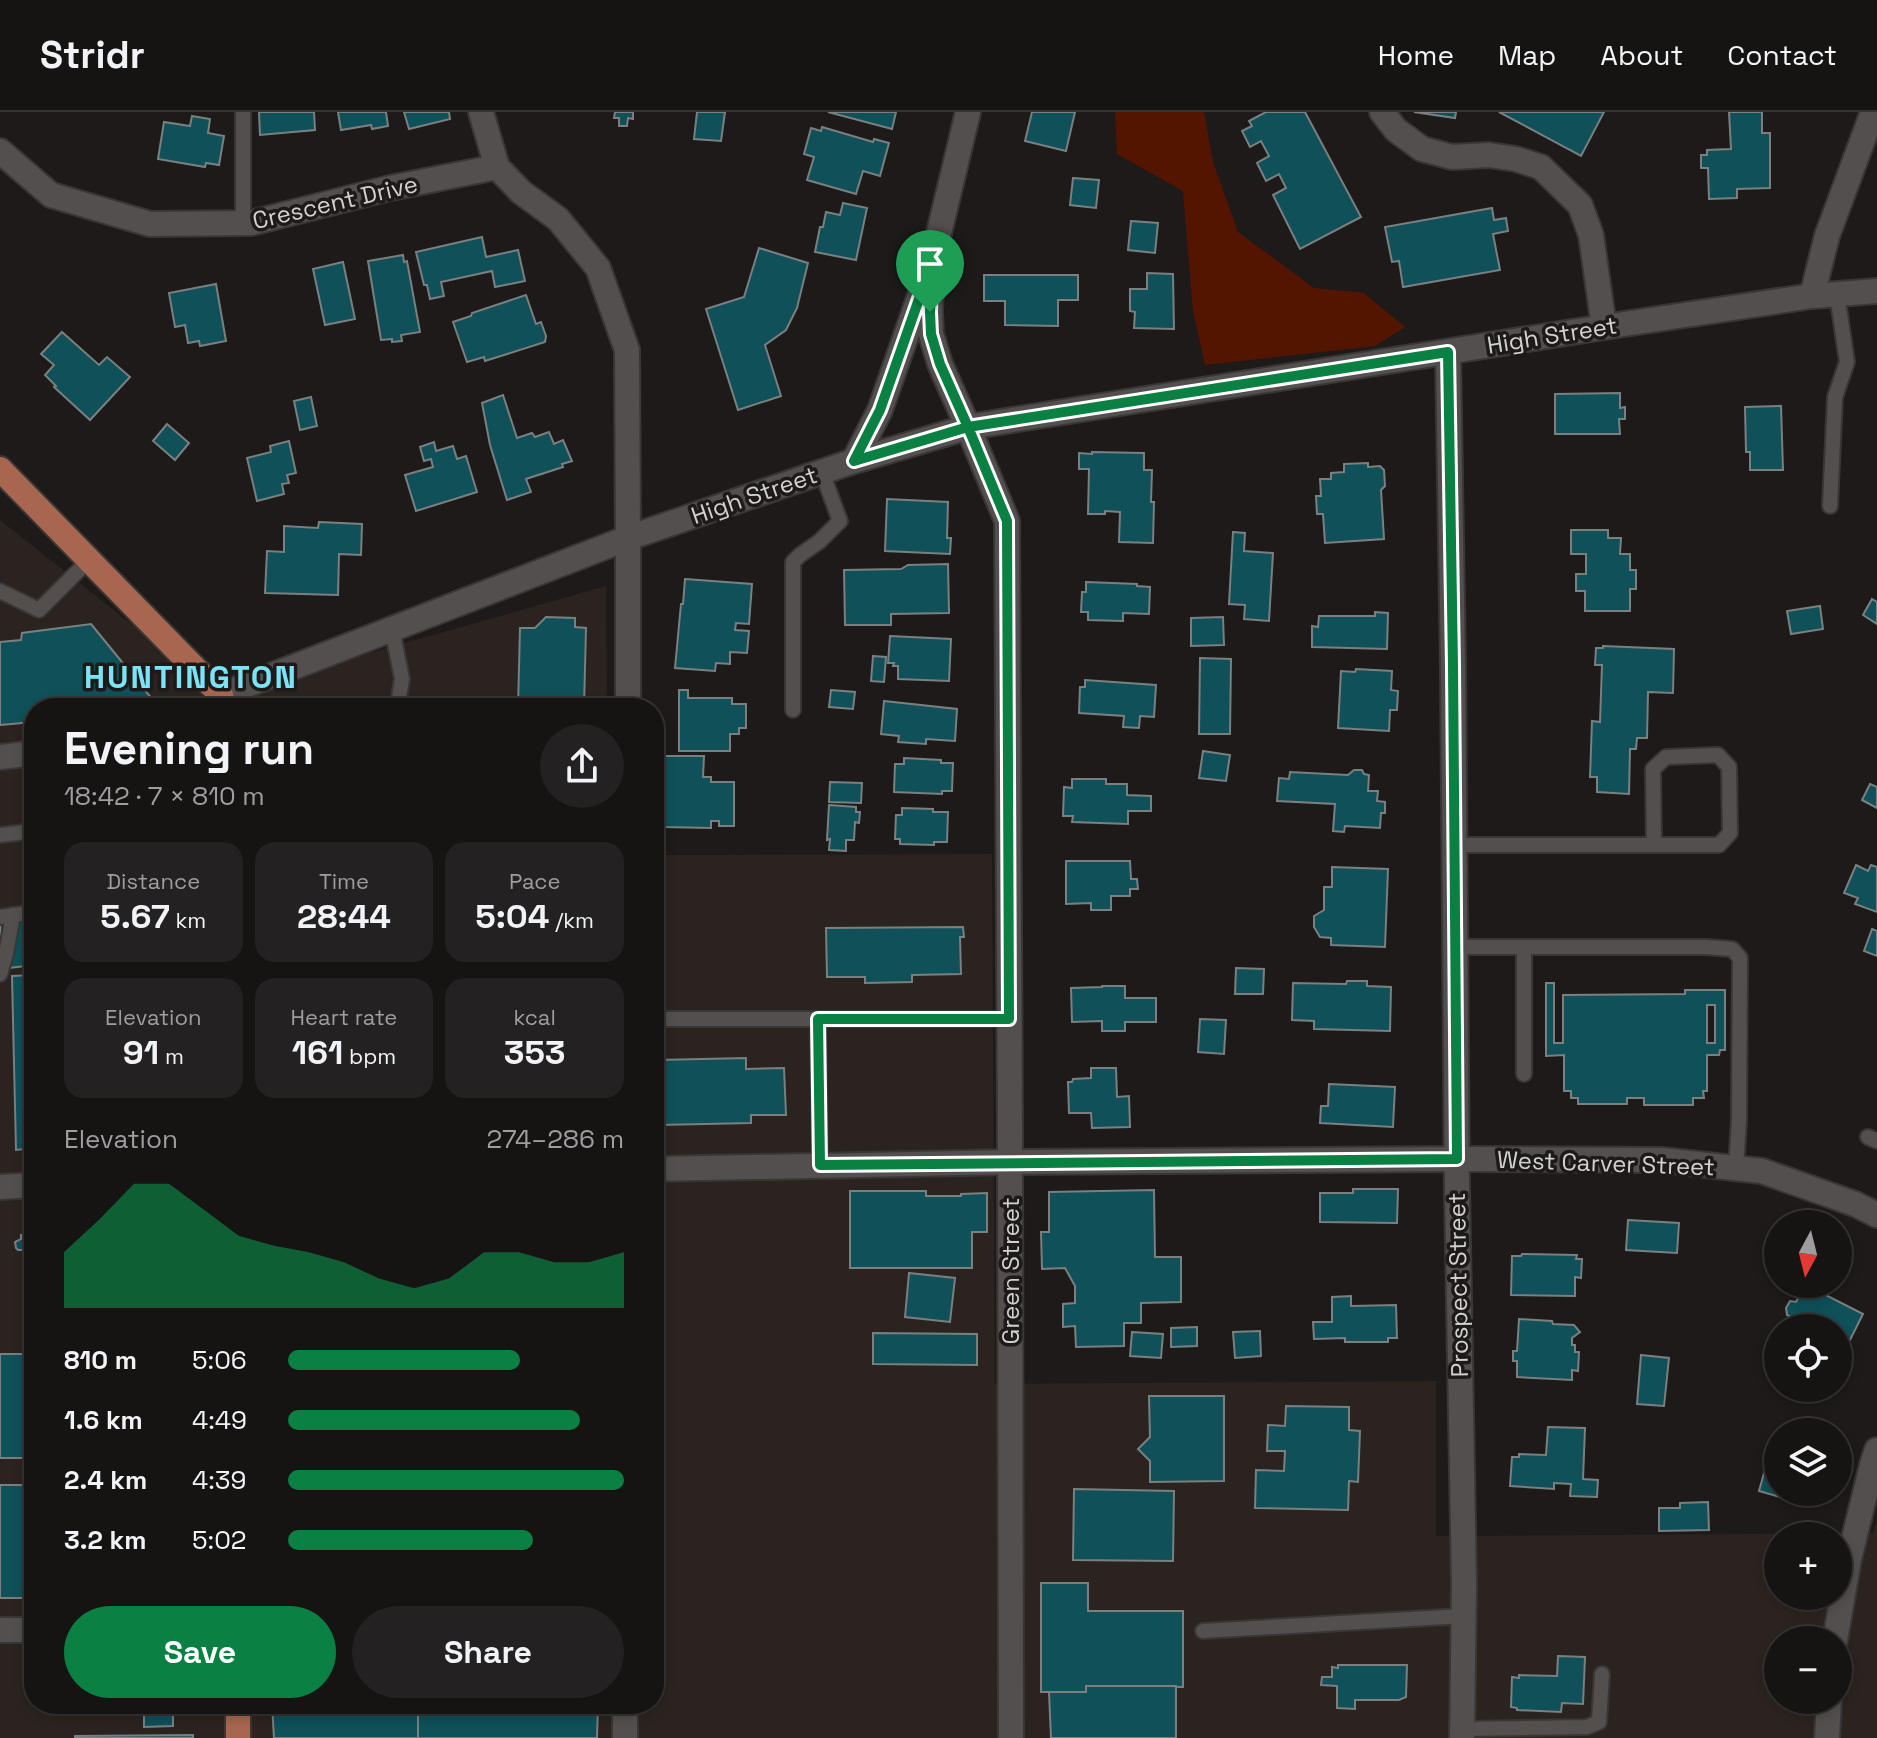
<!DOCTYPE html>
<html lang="en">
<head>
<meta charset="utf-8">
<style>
	body { margin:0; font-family:"Space Grotesk",sans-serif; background:#232121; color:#f1f3f6; height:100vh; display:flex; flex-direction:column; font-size:30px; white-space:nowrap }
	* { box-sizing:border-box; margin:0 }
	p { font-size:26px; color:#9e9ea0 }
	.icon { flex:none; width:44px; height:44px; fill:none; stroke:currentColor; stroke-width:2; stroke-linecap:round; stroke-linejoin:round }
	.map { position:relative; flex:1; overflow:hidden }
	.drawer { position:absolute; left:24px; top:586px; width:640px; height:1016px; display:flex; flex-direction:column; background:#161413; border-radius:32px; box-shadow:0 4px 12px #0003,0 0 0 2px #353333 }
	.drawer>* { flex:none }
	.needle { width:52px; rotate:187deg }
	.controls { position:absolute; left:1764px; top:1098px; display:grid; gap:16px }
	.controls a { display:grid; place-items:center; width:88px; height:88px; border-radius:50%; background:#161413; box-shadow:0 4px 12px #0003,0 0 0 2px #353333; font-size:40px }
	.pin { position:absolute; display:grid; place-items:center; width:68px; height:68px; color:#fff; margin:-82px -34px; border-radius:50% 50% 50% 0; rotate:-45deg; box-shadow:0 0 8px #0007 }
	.pin .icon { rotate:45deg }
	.round { display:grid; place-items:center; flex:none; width:84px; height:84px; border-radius:42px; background:#232121 }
	.overview { display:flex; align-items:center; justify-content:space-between; height:136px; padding:0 40px }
	h1 { font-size:44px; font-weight:600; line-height:60px }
	.stats { display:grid; grid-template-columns:repeat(3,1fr); gap:12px; height:136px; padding:8px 40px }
	.stats div { display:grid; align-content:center; border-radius:20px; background:#232121; text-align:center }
	.stats b { font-size:34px; font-weight:600 }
	.stats small { font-size:22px; font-weight:400 }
	.stats p { font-size:22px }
	.chart { height:224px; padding:16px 40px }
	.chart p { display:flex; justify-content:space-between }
	.chart svg { width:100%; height:144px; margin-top:8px; fill:#0b8043; opacity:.7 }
	.action { display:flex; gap:16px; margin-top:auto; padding:16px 40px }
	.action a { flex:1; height:92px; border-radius:48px; background:#0b8043; color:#fff; font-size:32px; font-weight:600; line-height:92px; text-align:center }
	.action a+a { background:#232121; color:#f1f3f6 }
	ul { padding:0 40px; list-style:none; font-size:26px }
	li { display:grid; grid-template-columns:128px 96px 1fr; align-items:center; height:60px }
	li i { height:20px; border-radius:10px; background:#0b8043 }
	header { display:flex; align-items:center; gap:48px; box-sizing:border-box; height:112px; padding:0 40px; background:#161413; border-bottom:2px solid #353333 }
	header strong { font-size:38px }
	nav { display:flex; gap:44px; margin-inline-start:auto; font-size:28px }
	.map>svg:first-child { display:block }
	.built { fill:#2b231f; fill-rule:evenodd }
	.green { fill:#541500 }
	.building { fill:#0f5059; stroke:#7a7f80; stroke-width:2; fill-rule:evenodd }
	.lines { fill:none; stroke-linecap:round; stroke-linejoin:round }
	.lane-casing { stroke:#393736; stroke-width:18 }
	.street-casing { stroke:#393736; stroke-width:28 }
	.secondary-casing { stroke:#393736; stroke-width:28 }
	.primary-casing { stroke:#393736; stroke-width:28 }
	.lane { stroke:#534f4e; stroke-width:14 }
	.street { stroke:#534f4e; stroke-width:24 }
	.secondary { stroke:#534f4e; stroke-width:24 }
	.primary { stroke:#a8664f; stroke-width:24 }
	.route-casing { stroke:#fff; stroke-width:16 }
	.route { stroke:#0b8043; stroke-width:10 }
	.labels { text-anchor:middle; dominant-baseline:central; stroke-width:7; stroke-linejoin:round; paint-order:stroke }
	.street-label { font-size:24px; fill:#d3d1d0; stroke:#1d1a19 }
	.district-label { font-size:32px; font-weight:bold; letter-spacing:2px; fill:#7be3f5; stroke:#1d1a19 }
</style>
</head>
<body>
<header>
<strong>Stridr</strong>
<nav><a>Home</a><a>Map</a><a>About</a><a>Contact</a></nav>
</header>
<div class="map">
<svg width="1877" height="1626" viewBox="0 0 1877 1626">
	<rect width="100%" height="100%" fill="#1d1a19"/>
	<path class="built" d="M0,408L221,583L606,474L607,596H34V1592H654V743L992,742L995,1272L1436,1269V1424L1873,1421L1877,1409V1626H0ZM1778,1424H1838V1484H1778ZM1778,1528H1838V1588H1778Z"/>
	<polygon class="green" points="1115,0 1204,0 1213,50 1238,120 1314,176 1364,181 1405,215 1375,234 1205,253 1193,199 1183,79 1117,42"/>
	<g class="building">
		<polygon points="259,0 314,0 315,18 260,23"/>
		<polygon points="338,0 386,0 388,14 372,17 371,13 341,18"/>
		<polygon points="404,0 449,0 450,7 409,17"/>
		<polygon points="615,0 633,0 633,7 628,6 627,14 619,14 619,6 614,6"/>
		<polygon points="697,0 725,0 721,29 694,27"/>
		<polygon points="828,0 896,0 892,17"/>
		<polygon points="1032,0 1075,0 1066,39 1025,29"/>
		<polygon points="1266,0 1305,0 1361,105 1300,137 1273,83 1286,76 1279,62 1266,69 1257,51 1269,44 1261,29 1250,35 1242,19 1252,14 1249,9"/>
		<polygon points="1414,0 1456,0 1455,6"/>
		<polygon points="1499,0 1604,0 1581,44"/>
		<polygon points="1729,0 1762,0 1762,21 1770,21 1770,76 1737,77 1737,86 1709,87 1708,56 1701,56 1701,43 1707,43 1707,38 1731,37"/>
		<polygon points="192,4 210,7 208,21 224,24 219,53 206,51 205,55 158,47 164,10 190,14"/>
		<polygon points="822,15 873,30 874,27 889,31 880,64 863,59 856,82 807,68 814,45 804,42 811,16 821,19"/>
		<polygon points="1073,66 1099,68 1096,96 1070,93"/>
		<polygon points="843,91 867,96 856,148 815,140 820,115 823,115 826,100 840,103"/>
		<polygon points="1492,96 1494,108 1506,106 1508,119 1493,122 1500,158 1403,175 1399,149 1392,150 1385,115"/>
		<polygon points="1131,109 1158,111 1155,141 1128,138"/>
		<polygon points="482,125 486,145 518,138 525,169 495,175 492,159 441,170 444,184 430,187 427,173 424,173 416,140"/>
		<polygon points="759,136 808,151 797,196 786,218 765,233 781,284 738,298 706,197 744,185"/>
		<polygon points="403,143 404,150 407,149 420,220 401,223 402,229 392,230 392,227 381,228 368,149"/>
		<polygon points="343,150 355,207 325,213 313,157"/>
		<polygon points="1147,161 1173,162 1174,217 1134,216 1135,200 1130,199 1130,177 1147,177"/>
		<polygon points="984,163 1078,163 1078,188 1058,188 1058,214 1005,213 1005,189 984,189"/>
		<polygon points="216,172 226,229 200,234 199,229 188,231 185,213 175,215 169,181"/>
		<polygon points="526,183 536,212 541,210 546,224 545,230 485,249 484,245 467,250 453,210 471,204 472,201"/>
		<polygon points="62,220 99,253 107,245 130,265 90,308 54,275 56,274 45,263 54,253 41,242"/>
		<polygon points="1620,281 1620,296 1625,295 1625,307 1619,307 1620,322 1555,322 1555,282"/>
		<polygon points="503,283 517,326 532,321 535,325 549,320 554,332 563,328 572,349 562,352 563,355 526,367 531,380 507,388 490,333 482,291"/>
		<polygon points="311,285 317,314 300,318 294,289"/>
		<polygon points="1781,294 1783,358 1750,358 1750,340 1746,340 1745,295"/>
		<polygon points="167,312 189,331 175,348 153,329"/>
		<polygon points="289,329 296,361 287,363 289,371 282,372 284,382 257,389 247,346 271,340 270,334"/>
		<polygon points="434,330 436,339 453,334 457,347 466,344 477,380 416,399 405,363 433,355 431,347 424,349 420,335"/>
		<polygon points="1092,340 1144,341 1144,358 1152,358 1151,390 1154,390 1153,431 1119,430 1120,400 1105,399 1105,402 1088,402 1089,357 1079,357 1079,341 1092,342"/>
		<polygon points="1368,351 1368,355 1380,354 1384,358 1385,374 1381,378 1384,427 1325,431 1323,402 1317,402 1316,384 1321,384 1320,367 1331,367 1331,361 1344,360 1344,352"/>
		<polygon points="887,387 948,390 947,426 951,426 950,442 885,439"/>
		<polygon points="319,410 362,412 361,443 339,442 338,483 265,481 267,439 284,440 284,414 318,416"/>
		<polygon points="1571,418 1608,418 1608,426 1621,426 1620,442 1630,442 1630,458 1636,458 1636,477 1630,477 1630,499 1585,499 1585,479 1576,479 1576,462 1586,462 1586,442 1571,442"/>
		<polygon points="1233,420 1245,421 1244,439 1273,441 1269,509 1244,507 1245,493 1229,492"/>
		<polygon points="948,452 949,501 891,502 891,513 845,513 844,458 901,457 908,453"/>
		<polygon points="685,467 752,472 749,512 736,511 735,518 749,519 747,541 730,540 730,552 716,551 715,559 675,556 681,492 683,492"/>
		<polygon points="1086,470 1137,472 1137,474 1150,475 1149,502 1123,501 1123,509 1088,508 1088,500 1081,500 1082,480 1086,480"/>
		<polygon points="1872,487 1877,490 1877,512 1863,503"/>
		<polygon points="1820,494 1823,517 1791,522 1787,499"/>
		<polygon points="1375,500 1388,501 1387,537 1312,535 1312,514 1318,515 1319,504 1375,504"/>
		<polygon points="546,505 575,506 575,515 586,516 584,596 518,596 520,516 535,516"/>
		<polygon points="1223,505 1224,533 1191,534 1191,506"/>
		<polygon points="91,512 153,588 89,596 34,596 33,610 0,613 0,530 21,528 22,521"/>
		<polygon points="890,524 951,527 949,569 898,567 898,554 893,554 894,551 888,551"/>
		<polygon points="1603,534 1674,537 1673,581 1648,580 1647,626 1637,626 1636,637 1630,637 1629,682 1597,680 1597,665 1590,665 1592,609 1600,610 1602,553 1595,553 1596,536 1603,536"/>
		<polygon points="873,544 886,545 884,570 871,569"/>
		<polygon points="1200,546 1231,547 1230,622 1199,622"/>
		<polygon points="1356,557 1392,559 1391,578 1398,579 1397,598 1390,598 1389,619 1338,616 1341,559 1355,560"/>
		<polygon points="1085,568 1156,573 1154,605 1140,604 1139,616 1123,615 1124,604 1079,601 1080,575 1085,575"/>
		<polygon points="679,578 688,578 688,586 732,586 732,592 746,592 746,616 739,616 739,622 730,622 730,639 679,639"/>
		<polygon points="831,578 855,580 853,597 829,595"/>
		<polygon points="884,589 957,597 955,629 926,627 926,632 898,630 899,624 881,622"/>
		<polygon points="1203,639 1230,643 1226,669 1199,666"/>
		<polygon points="665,644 704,644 703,665 711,665 711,670 734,670 734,714 719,714 719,709 711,709 711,716 664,715"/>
		<polygon points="904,646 941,648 941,651 953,651 952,679 942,679 942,682 894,680 895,652 904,652"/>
		<polygon points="1354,658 1362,658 1364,662 1369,663 1368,679 1378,679 1377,689 1385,690 1385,701 1381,701 1380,716 1345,714 1344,720 1333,719 1335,692 1277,689 1279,666 1289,667 1290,660 1348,663"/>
		<polygon points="1072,667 1106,667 1106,672 1127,672 1127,683 1151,684 1151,699 1128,699 1128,712 1072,710 1073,704 1063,704 1064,675 1072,676"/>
		<polygon points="830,670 862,671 861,691 829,690"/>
		<polygon points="1870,672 1877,675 1877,696 1862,688"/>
		<polygon points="829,693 856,695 856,700 860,700 859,711 855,710 854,728 846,728 846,739 829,738 830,727 827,728"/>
		<polygon points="902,696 933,697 933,700 948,700 947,730 934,730 934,733 900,732 900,727 895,727 896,703 902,703"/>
		<polygon points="1066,749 1130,749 1131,767 1137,767 1138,777 1130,777 1130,784 1111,784 1111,798 1091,798 1091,791 1066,792"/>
		<polygon points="1856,753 1868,759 1871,753 1877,755 1877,800 1855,792 1858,786 1844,781"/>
		<polygon points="1332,755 1388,757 1385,835 1331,833 1331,826 1320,825 1314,815 1314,804 1324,798 1324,775 1332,775"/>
		<polygon points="34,806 34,853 0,857 0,810"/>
		<polygon points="963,815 964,825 960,825 961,862 912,863 912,870 865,871 865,865 827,865 826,816"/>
		<polygon points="1872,817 1877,819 1877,844 1864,839"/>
		<polygon points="1236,856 1264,857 1263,882 1235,882"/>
		<polygon points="34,863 34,1036 16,1038 12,864"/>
		<polygon points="1347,869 1367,869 1367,874 1391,875 1390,919 1314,917 1314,909 1292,908 1293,871 1346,872"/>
		<path d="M1546,871H1554V931H1563V883L1685,882V878H1725V938H1720L1719,943H1707V979H1703L1704,986H1693V993H1644V986H1627V992H1578V986H1571V979H1564V943L1546,944ZM1707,893H1715V931H1707Z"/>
		<polygon points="1102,874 1125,874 1125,886 1156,886 1156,910 1125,910 1125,919 1102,919 1102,909 1072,910 1071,876 1102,875"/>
		<polygon points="1200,907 1226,908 1224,942 1198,940"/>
		<polygon points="746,946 746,957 784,956 786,1003 751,1003 751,1011 658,1013 657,948"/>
		<polygon points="1091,956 1116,956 1117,985 1129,984 1130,1015 1092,1016 1091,1001 1069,1001 1068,970 1072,970 1073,967 1091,966"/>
		<polygon points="1329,972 1395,975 1393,1015 1320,1011 1321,994 1328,994"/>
		<polygon points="1353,1077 1398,1077 1397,1111 1320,1110 1320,1081 1353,1081"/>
		<polygon points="1154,1078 1155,1145 1181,1145 1181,1190 1141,1191 1141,1211 1124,1211 1124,1234 1076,1235 1075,1214 1063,1215 1063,1192 1075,1191 1075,1174 1065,1156 1042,1157 1041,1120 1049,1120 1049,1080"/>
		<polygon points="850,1079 926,1079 926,1084 961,1084 961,1082 987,1081 987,1120 972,1120 972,1156 850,1156"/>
		<polygon points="1628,1108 1679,1111 1677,1141 1626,1138"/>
		<polygon points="21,1123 34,1123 34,1178 29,1178 28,1167 23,1168 23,1138 18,1138 16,1136 15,1130 21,1127"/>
		<polygon points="1522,1142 1577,1143 1576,1147 1582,1147 1581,1166 1575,1165 1575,1184 1511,1183 1512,1144 1521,1144"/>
		<polygon points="909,1161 955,1166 950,1210 905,1205"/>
		<polygon points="1803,1176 1820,1184 1824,1182 1863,1202 1850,1228 1838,1222 1838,1216 1812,1216 1787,1203 1786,1196 1790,1189 1796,1190"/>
		<polygon points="1351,1184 1351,1194 1396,1193 1397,1226 1388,1226 1388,1230 1345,1230 1345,1226 1314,1227 1313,1210 1332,1210 1332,1185"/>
		<polygon points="1519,1207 1552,1209 1553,1212 1574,1213 1580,1220 1572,1226 1572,1233 1575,1233 1575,1240 1579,1240 1578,1259 1572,1258 1572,1268 1517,1265 1517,1249 1513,1249 1513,1239 1517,1239"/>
		<polygon points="1197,1215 1197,1234 1171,1235 1171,1216"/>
		<polygon points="1260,1219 1261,1244 1235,1246 1233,1220"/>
		<polygon points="1132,1220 1163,1222 1161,1246 1130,1244"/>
		<polygon points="873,1221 977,1222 977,1253 873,1252"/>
		<rect x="0" y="1242" width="34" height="104"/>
		<polygon points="1641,1243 1669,1246 1664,1294 1637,1292"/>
		<polygon points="1149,1284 1224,1284 1224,1369 1150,1370 1150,1349 1138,1337 1150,1325"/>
		<polygon points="1286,1294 1349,1295 1349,1318 1360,1319 1358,1370 1349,1369 1348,1398 1255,1396 1256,1358 1284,1359 1285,1339 1267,1339 1268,1313 1285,1314"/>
		<polygon points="1548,1315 1585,1316 1583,1367 1598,1368 1597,1385 1570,1384 1571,1372 1554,1371 1554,1377 1510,1374 1512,1345 1519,1345 1519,1342 1546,1343"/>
		<polygon points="1777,1319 1782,1320 1778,1320 1778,1380 1796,1380 1794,1389 1759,1379 1772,1332 1774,1332"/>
		<polygon points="0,1373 26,1373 26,1388 34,1388 34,1486 0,1486"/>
		<polygon points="1074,1377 1174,1379 1173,1449 1073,1448"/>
		<polygon points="1708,1390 1709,1418 1659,1419 1659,1396 1680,1396 1680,1391"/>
		<polygon points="1041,1471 1088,1471 1088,1499 1183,1499 1183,1575 1086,1574 1086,1580 1041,1580"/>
		<polygon points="1558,1544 1585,1545 1583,1592 1562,1591 1561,1600 1517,1598 1517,1596 1511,1595 1512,1565 1519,1566 1519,1563 1557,1564"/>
		<polygon points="1338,1553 1407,1553 1406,1585 1399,1588 1355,1588 1355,1597 1337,1596 1337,1574 1321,1573 1322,1565 1332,1565 1332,1555 1338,1556"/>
		<polygon points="1086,1574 1176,1574 1176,1626 1051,1626 1049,1580 1086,1580"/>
		<polygon points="144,1592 173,1592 173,1614 144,1615"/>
		<polygon points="272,1592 418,1592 418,1626 274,1626"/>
		<polygon points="418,1592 598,1592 597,1626 418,1626"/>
		<polygon points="193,1623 193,1626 75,1626 75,1624"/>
	</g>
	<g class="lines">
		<g class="lane-casing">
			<g id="lane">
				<polyline points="243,111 243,0"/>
				<polyline points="1830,394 1835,285 1847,250 1837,182"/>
				<polyline points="0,479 39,498 89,448"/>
				<polyline points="391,596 398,592 402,567 392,517"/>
				<polyline points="793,598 793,450 800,443 820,429 840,409 822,360"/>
				<polyline points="0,723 34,719"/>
				<polyline points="1454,733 1719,733 1730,721 1729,655 1718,643 1666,645 1653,657 1654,733"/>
				<polyline points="0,805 34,800"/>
				<polyline points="1455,835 1706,835 1732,837 1740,846 1739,1008 1736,1056"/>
				<polyline points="1524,835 1524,962"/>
				<polyline points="0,862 6,842 13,803"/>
				<polyline points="654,907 1009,907"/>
				<polyline points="818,907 820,1053"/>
				<polyline points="1868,1025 1877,1029"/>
				<polyline points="1203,1519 1463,1504"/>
				<polyline points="1462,1617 1587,1615 1599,1610 1602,1562"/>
			</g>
		</g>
		<g class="street-casing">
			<g id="street">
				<polyline points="481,0 497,55 521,80 558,107 598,156 627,238 628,426"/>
				<polyline points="1382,0 1396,18 1422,37 1452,45 1489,43 1516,47 1541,55 1580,93 1591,123 1604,215"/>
				<polyline points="0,39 51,83 150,112 251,111 390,76 497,55"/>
				<polyline points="1812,184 1827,124 1873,0"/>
				<polyline points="1448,240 1453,554 1457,1076 1464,1473 1462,1626"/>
				<polyline points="0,645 34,641"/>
				<polyline points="654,1057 1011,1050 1457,1047 1661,1048 1762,1059 1855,1092 1877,1103"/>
				<polyline points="0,1075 34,1073"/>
				<polyline points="0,1518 34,1518"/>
			</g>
		</g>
		<g class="secondary-casing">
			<g id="secondary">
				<polyline points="968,0 932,150 930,200 931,222 940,252 968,315 1007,409 1010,1024 1011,1626"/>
				<polyline points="854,349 880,298 923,175"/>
				<polyline points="221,583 628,426 854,349 968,315 1604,215 1812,184 1877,179"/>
				<polyline points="628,596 628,426"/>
				<polyline points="1835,1528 1849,1447 1872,1353 1877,1338"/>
				<polyline points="625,1626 625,1592"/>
				<polyline points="1827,1626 1829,1588"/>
			</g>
		</g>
		<g class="primary-casing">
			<g id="primary">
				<polyline points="0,357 221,583 224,596"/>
				<polyline points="238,1592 238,1626"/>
			</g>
		</g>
		<use href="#lane" class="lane"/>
		<use href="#street" class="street"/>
		<use href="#secondary" class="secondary"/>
		<use href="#primary" class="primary"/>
	</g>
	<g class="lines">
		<g class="route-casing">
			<polyline id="route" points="930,200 931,222 940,252 968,315 1007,409 1009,907 818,907 820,1053 1457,1047 1453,554 1448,240 968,315 854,349 880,298 932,150 930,200"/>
		</g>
		<use href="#route" class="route"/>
	</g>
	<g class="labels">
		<g class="street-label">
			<text transform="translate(335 90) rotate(-13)">Crescent Drive</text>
			<text transform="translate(1552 223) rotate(-9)">High Street</text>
			<text transform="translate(754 383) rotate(-19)">High Street</text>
			<text transform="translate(1606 1051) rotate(2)">West Carver Street</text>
			<text transform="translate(1010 1159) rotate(-90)">Green Street</text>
			<text transform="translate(1458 1173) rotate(-91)">Prospect Street</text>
		</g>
		<g class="district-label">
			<text x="191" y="565">HUNTINGTON</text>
		</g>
	</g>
</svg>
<div class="controls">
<a><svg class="needle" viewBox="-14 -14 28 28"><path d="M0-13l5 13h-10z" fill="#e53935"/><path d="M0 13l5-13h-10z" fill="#9e9ea0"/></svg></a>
<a><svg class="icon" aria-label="locate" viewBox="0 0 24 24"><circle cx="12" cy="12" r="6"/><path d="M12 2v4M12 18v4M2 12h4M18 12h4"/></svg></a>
<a><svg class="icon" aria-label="layers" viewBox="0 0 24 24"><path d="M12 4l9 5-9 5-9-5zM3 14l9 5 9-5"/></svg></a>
<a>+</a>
<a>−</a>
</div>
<div class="pin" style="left:930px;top:200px;background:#1e9e55"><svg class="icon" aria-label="arrive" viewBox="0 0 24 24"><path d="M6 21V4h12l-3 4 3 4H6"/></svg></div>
<section class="drawer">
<div class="overview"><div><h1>Evening run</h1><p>18:42 · 7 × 810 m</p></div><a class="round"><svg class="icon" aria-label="share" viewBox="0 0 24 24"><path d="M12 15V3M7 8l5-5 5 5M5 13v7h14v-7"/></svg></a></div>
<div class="stats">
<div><p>Distance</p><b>5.67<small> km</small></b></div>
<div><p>Time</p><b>28:44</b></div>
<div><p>Pace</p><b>5:04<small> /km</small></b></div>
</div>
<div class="stats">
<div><p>Elevation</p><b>91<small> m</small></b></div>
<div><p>Heart rate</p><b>161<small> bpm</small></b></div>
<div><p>kcal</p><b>353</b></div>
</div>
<div class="chart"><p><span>Elevation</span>274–286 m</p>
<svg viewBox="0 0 160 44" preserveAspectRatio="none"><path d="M0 44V27L10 17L20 6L30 6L40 14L50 22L60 25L70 27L80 30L90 35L100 38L110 35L120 27L130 27L140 30L150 30L160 27V44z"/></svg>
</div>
<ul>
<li><b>810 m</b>5:06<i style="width:69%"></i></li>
<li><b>1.6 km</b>4:49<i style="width:87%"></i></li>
<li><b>2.4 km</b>4:39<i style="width:100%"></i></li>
<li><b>3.2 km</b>5:02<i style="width:73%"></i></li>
</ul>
<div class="action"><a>Save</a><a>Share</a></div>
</section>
</div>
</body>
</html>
